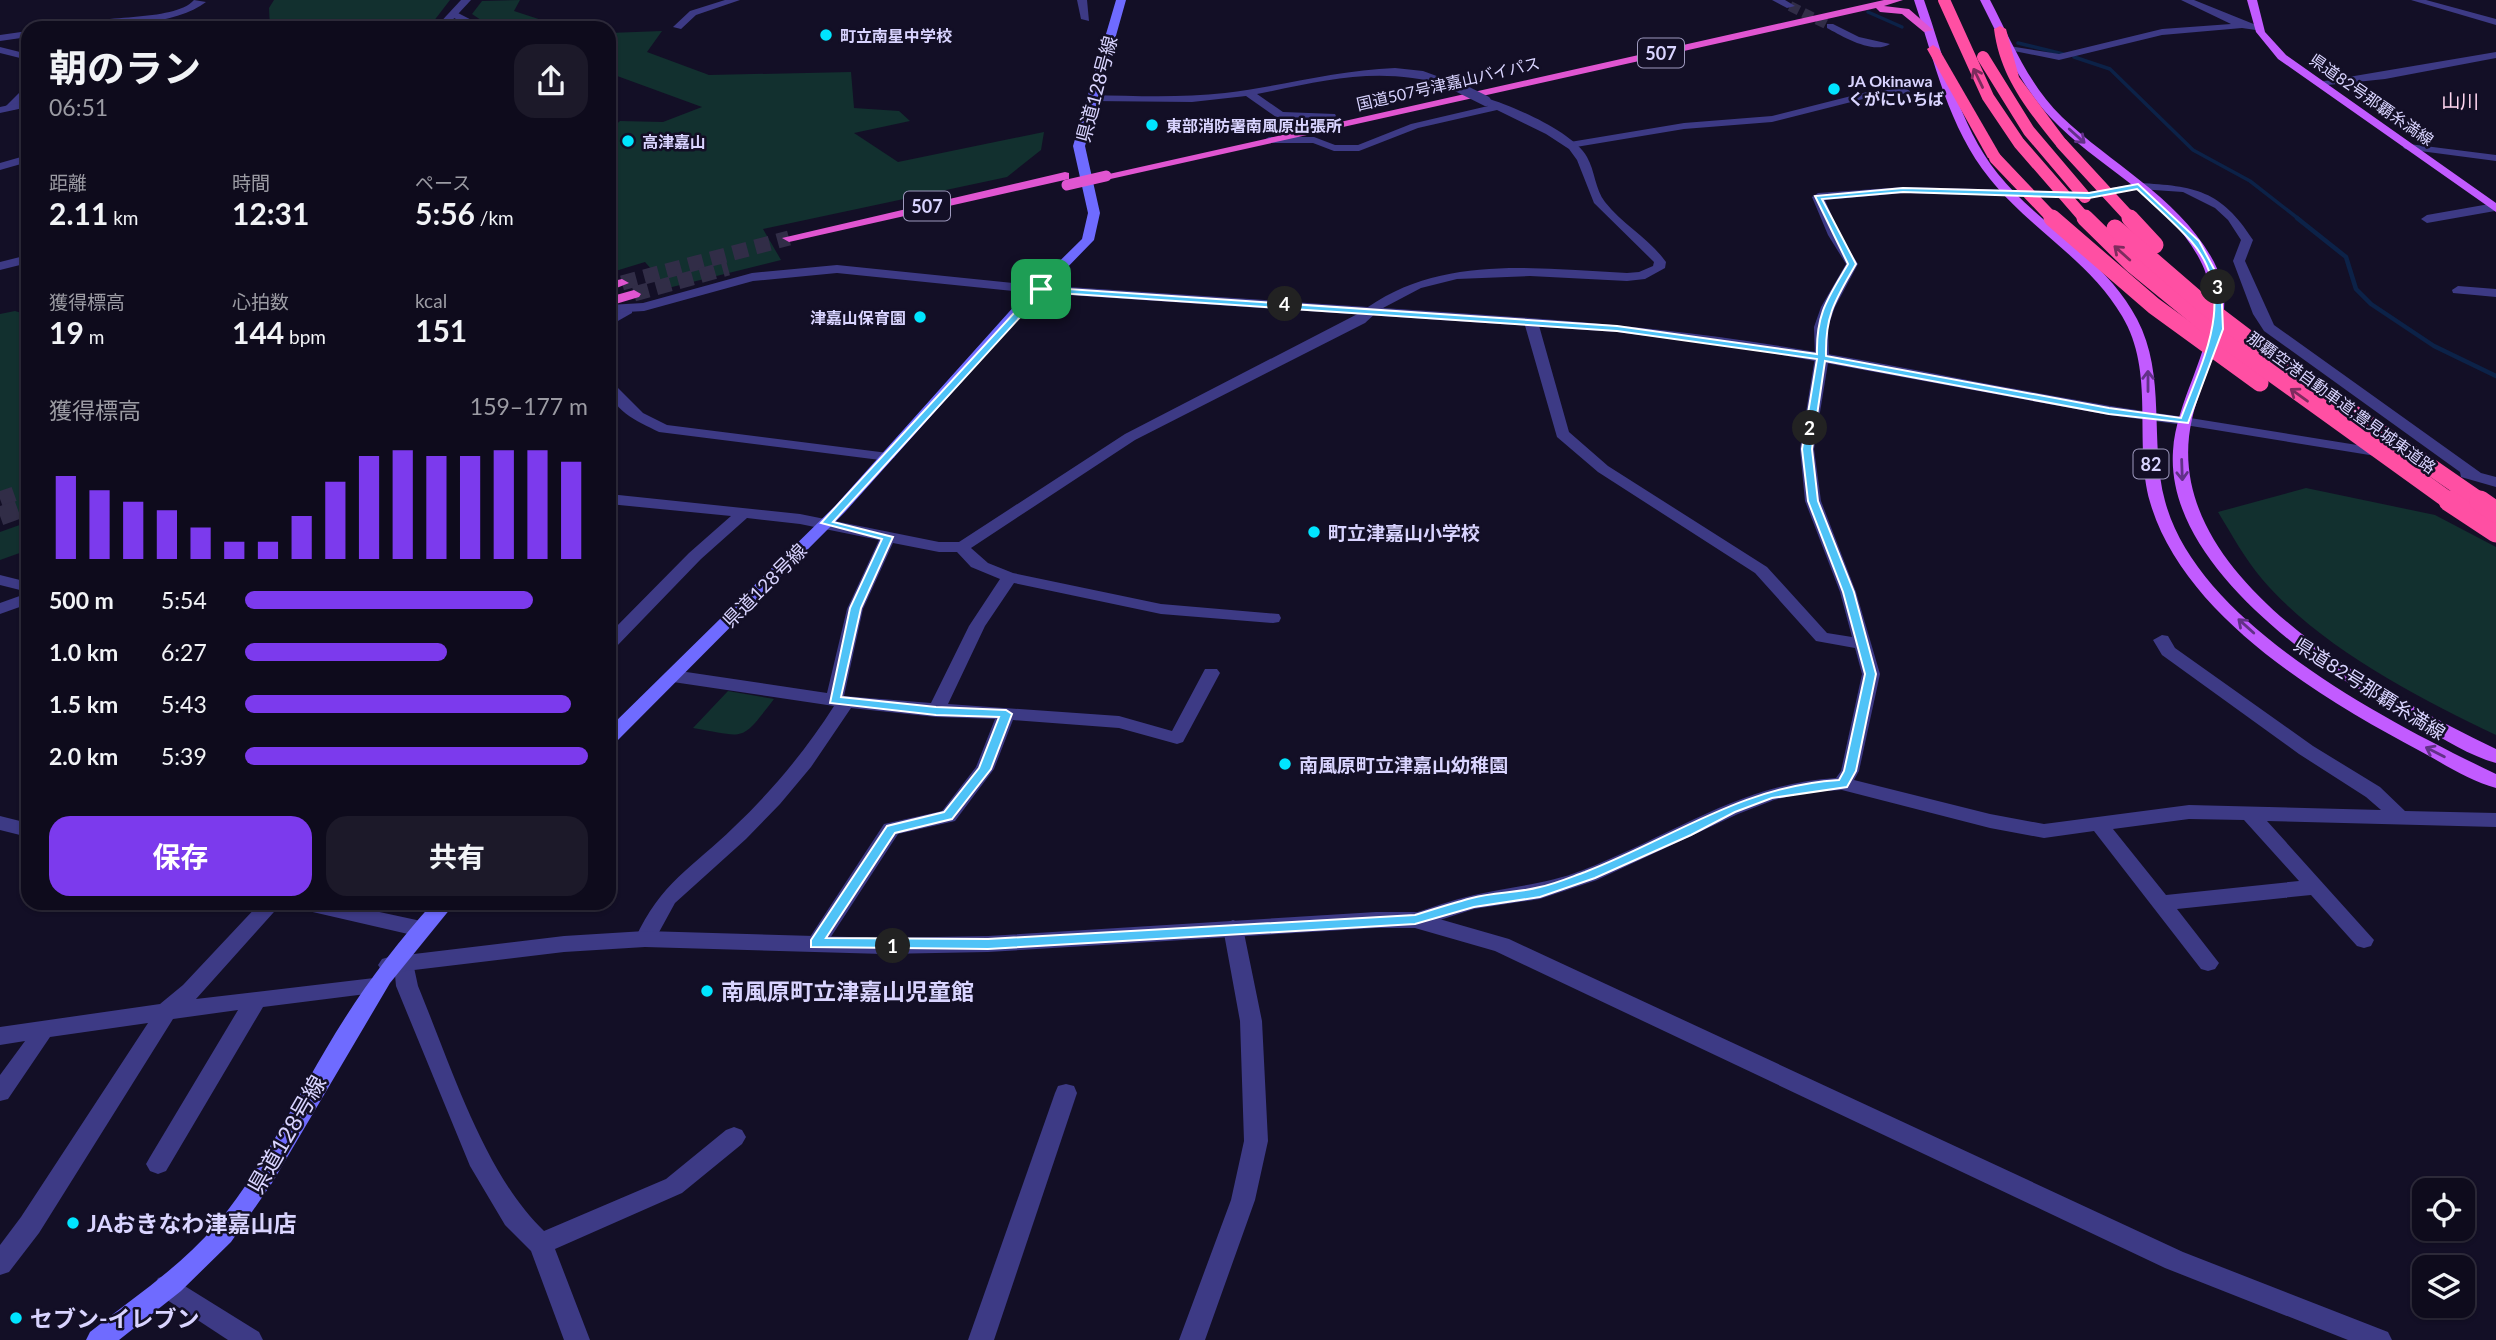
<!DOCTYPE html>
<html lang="ja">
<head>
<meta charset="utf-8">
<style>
	body { margin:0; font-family:Lato,"Noto Sans JP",sans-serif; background:#1c1929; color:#f1f3f6; height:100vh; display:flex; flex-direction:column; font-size:26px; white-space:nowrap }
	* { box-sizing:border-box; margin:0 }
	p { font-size:23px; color:#9b9ba3 }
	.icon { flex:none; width:38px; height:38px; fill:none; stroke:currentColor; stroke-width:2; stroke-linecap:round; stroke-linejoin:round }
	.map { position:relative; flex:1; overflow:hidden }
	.side { position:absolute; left:21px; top:21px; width:595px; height:889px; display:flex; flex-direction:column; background:#0e0b1c; border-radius:21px; box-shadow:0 2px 5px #0004,0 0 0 2px #2e2b3b }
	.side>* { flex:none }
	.buttons { position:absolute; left:2412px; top:1178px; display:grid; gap:14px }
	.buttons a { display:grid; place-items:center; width:63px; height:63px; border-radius:14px; background:#0e0b1c; box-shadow:0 2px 5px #0004,0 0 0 2px #2e2b3b; font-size:35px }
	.pin { position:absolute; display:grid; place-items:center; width:60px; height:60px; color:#fff; margin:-30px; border-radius:14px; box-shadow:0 4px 10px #0006 }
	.km { position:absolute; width:35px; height:35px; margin:-18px; border-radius:50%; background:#222; color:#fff; font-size:19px; line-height:35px; text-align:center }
	.round { display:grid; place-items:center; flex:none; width:74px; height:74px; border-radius:21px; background:#1c1929 }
	.head { display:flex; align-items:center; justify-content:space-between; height:119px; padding:0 28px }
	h1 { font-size:38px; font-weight:700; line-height:52px }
	.figures { display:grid; grid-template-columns:repeat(3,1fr); gap:10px; height:119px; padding:7px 28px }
	.figures div { display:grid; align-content:center }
	.figures b { font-size:30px; font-weight:700 }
	.figures small { font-size:19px; font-weight:400 }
	.figures p { font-size:19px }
	.chart { height:196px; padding:14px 28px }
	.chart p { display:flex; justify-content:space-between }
	.chart svg { width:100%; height:126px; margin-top:7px; stroke:#7c3aed; stroke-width:6 }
	.cta { display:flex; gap:14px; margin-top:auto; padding:14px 28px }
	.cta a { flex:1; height:80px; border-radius:21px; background:#7c3aed; color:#fff; font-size:28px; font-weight:700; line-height:80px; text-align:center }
	.cta a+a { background:#1c1929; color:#f1f3f6 }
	ul { padding:0 28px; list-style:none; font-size:23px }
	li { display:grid; grid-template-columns:112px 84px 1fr; align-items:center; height:52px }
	li i { height:18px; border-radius:9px; background:#7c3aed }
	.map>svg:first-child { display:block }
	.green { fill:#12302f }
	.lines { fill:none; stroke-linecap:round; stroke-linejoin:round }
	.stream-far1 { stroke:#0c2248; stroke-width:3.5 }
	.stream { stroke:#0c2248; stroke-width:4.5 }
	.minor-tunnel { stroke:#312d47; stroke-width:10; stroke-dasharray:10 5; stroke-linecap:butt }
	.trunk-tunnel-far1 { stroke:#312d47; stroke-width:15; stroke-dasharray:15 8; stroke-linecap:butt }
	.trunk-tunnel { stroke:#312d47; stroke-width:19; stroke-dasharray:19 10; stroke-linecap:butt }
	.minor { fill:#3d3a85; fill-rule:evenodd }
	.tertiary { fill:#3d3a85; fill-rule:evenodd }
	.secondary { fill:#6f6bff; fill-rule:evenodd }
	.primary { fill:#c25bff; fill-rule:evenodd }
	.trunk { fill:#e055d1; fill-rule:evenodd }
	.motorway { fill:#ff4fa3; fill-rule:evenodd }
	.tertiary-bridge { stroke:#3d3a85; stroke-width:10 }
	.trunk-bridge { stroke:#e055d1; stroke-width:11 }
	.motorway-bridge-far2 { stroke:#ff4fa3; stroke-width:12 }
	.motorway-bridge-far1 { stroke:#ff4fa3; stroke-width:17 }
	.motorway-bridge { stroke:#ff4fa3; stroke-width:21 }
	.oneway { stroke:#7d2c5e }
	.oneway2 { stroke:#623188 }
	.route { fill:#4fc3f7; stroke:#fff; stroke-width:2; fill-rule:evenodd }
	.poi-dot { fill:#00e5ff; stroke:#130f26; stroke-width:2.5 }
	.labels { text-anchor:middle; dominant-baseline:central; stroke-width:5; stroke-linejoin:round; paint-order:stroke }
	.far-poi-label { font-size:16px; font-weight:bold; fill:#d9d4ff; stroke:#130f26; text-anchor:start }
	.far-street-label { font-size:16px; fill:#d9d4ff; stroke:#130f26 }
	.shield { fill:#130f26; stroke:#9e99be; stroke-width:2 }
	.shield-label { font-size:18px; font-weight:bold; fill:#d9d4ff }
	.street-label { font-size:19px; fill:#d9d4ff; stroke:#130f26 }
	.far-quarter-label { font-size:19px; fill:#ffd6f0; stroke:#130f26 }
	.poi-label { font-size:19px; font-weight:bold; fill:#d9d4ff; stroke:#130f26; text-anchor:start }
	.near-poi-label { font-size:23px; font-weight:bold; fill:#d9d4ff; stroke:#130f26; text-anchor:start }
	.near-street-label { font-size:23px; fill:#d9d4ff; stroke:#130f26 }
</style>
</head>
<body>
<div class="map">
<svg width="2496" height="1340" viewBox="0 0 2496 1340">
	<rect width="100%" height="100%" fill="#130f26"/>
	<g class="green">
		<polygon points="274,0 450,0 433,22 424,28 270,28 269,8"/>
		<polygon points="520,0 514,11 566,28 493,28 472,14 482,1"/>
		<polygon points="662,31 647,52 709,75 851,72 854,108 899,111 910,121 854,133 898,162 1044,132 1041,150 1007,177 763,229 781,260 668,288 645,262 609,273 609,131 620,121 663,122 702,107 609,73 609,33"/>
		<polygon points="15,311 28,315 28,519 21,521 0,497 0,314"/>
		<path d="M2306,488L2435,515L2496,547V735C2417,697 2320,647 2262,579C2245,559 2232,535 2218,512Z"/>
		<polygon points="28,522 28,550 0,560 0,532"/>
		<path d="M728,691L774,699C740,743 747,737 693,728Z"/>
	</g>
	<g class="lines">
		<g class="stream-far1">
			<polyline points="1868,12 1902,27"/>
			<polyline points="2018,43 2063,54"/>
			<polyline points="2074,57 2110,69 2193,150 2250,181 2300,220"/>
		</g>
		<polyline class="stream" points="2297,218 2346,257 2356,289 2371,304 2434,346 2496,376"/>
		<polyline class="minor-tunnel" points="1790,6 1830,26"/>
		<g class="trunk-tunnel-far1">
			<polyline points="622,283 789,238"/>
			<polyline points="634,294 728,268"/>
			<polyline points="0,499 28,489"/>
		</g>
		<polyline class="trunk-tunnel" points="0,516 28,506"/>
		<g class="minor">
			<path d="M194,0L206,2C177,25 106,28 70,28C94,13 174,23 194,0Z"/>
			<polygon points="725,0 740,0 696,15 681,29 673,27 690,11"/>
			<polygon points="1077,0 1087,0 1089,21 1081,19"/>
			<polygon points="1772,0 1785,0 1795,6 1787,8"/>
			<polygon points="2181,0 2194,0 2261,27 2256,30 2242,28 2162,35 2059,60 2004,49 2009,46 2059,54 2162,29 2231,24"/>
			<polygon points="2411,0 2426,0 2496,19 2496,25"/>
			<polygon points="452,13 458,13 487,28 474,28 452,17"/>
			<path d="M1827,24H1833L1859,37L1890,44C1873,55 1842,36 1827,28Z"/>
			<polygon points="28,31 28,37 0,41 0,35"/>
			<polygon points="0,47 28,54 28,60 0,53"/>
			<polygon points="2496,52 2496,58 2385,79 2318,86 2313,83"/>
			<polygon points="28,84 28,93 14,110 6,110 6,106"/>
			<polygon points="1905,88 1910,91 1909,93 1867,98 1772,122 1684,129 1570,148 1564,145 1570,142 1684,123 1772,116 1867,92"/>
			<polygon points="2409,144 2496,155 2496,161 2405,149 2403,147"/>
			<polygon points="28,155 28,162 0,170 0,163"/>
			<path d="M2139,183C2195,186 2221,190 2253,240L2245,261L2274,325L2481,473L2496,477V487L2461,477L2460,472L2264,331L2253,314L2233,261L2241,240L2228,220L2215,208L2183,192L2139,189L2089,198L1904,193L1825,200L1840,235L1858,264L1835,307L1828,327L1829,357L1814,449L1821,501L1856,592L1880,674L1859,771L1854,780L1990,814L2044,824L2189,805L2381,810L2366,797L2299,754L2162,655L2153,640L2162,635L2168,636L2175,648L2313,746L2380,787L2405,811L2496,813V827L2267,821L2374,940L2371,946L2364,948L2357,946L2311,895L2177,909L2219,963L2215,969L2208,971L2201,969L2094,831L2044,838L1990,828L1842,790L1807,792L1774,800L1738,814L1597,880L1540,899L1474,909L1415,928L1408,925L1405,920L1408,915C1430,908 1452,900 1474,895C1512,886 1545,885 1583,870C1669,837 1742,783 1836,778L1841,771L1862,674L1855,648L1816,641L1755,573L1598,472L1557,437L1524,322L1526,319H1536L1538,322L1569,432L1608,466L1767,567L1827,633L1852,637L1840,592L1805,501L1800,449L1815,357L1814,327L1821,307L1846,264L1828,235L1812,197L1818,193L1904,187L2089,192ZM2189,819L2244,820L2299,881L2166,895L2113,829Z"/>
			<polygon points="2495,203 2495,211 2427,223 2421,219 2427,215"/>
			<polygon points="28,255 28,263 0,270 0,262"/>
			<polygon points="2458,286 2496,289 2496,297 2453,293 2452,290"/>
			<polygon points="627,306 632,307 632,313 609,326 609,316"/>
			<path d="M1371,307L1378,311L1365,323L1135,440L971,548L988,563L1013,573L1161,604L1279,614L1281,618L1279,622L1273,623L1161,614L1014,583L985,626L948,704L1119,716L1172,731L1205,669H1217L1220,673L1183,742L1177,744L1119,728L1013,720L994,769L955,821L898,834L823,949L816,951L809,949L806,943L884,824L942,811L976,767L995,719L936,717L851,708L811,767L780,804L746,839L675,903L652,945L645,947L638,945L635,939C661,882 692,868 734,827C772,791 806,750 834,706L673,682L664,676L673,670L827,693L847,609L879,540L800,524L747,518L701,559L615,648L609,649V634L689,553L731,516L609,504V494L800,514L939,542H959L1125,434ZM893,543L939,552H957L971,567L1000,579L969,626L931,703L844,696L863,609Z"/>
			<path d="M609,383L614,384L643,413L667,425L888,453L895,457L888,461L659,432C637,421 609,410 609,383Z"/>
			<polygon points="2184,417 2388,450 2395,454 2388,458 2179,424 2179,418"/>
			<polygon points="0,575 28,582 28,592 0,585"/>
			<polygon points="28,593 28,604 0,614 0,603"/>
			<polygon points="0,816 28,823 28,837 0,830"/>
			<polygon points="260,903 282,903 196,999 374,978 382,980 385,986 382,992 263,1007 166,1171 158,1174 150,1171 146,1164 150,1157 238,1010 173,1019 39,1233 9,1272 0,1275 0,1245 21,1217 148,1023 50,1037 8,1099 0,1101 0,1075 25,1041 0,1045 0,1027 160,1004 183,985"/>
			<polygon points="294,903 338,903 421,921 428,924 431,929 428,934 421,937 304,910 297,908"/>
			<polygon points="1233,920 1240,923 1243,928 1262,1021 1268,1141 1255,1200 1205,1340 1179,1340 1231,1200 1244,1141 1240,1021 1223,928 1226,923"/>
			<path d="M405,956L412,958L418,986C450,1063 484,1174 544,1231L666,1179L726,1130L734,1127L742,1130L746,1137L742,1144L682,1193L555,1249L590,1340H564L531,1251L505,1225L470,1166L396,986L394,964L398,958Z"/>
			<polygon points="1066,1084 1074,1086 1077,1093 994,1340 968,1340 1055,1093 1058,1086"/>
			<polygon points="167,1275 259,1332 263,1340 228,1340 158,1294 154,1286 158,1278"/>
		</g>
		<g class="tertiary">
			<polygon points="461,0 471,0 445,28 435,28"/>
			<path d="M1395,68L1423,71L1453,82L1448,85C1376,66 1328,80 1257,94L1283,112L1335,114L1336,116L1331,119L1276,117L1246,96L1192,102L1091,101L1086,98L1091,95C1136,96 1181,98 1225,93C1283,86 1337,70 1395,68Z"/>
			<path d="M1486,98C1513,106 1573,132 1587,157C1595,171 1595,189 1605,202C1623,225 1649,238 1666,262L1665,268L1645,279L1627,281L1530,276L1457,279L1421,288L1383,308C1505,316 1626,323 1747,341C1893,362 2037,397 2184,417L2191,421L2184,425L2109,415L1749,349L1617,332L1024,292L837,273L753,281L644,311L609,313V305L643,303L752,273L837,265L1024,284L1368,307C1445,254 1539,269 1627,273L1639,272L1653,266L1654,262L1594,203L1577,160L1569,149L1546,134L1497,110L1418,128L1359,151H1334L1313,143H1269L1264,140L1269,137H1314L1335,145H1358L1411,124L1488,106L1481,101Z"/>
			<polygon points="28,101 28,107 0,113 0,107"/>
			<polygon points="1376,912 1415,912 1509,939 2183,1252 2388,1332 2392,1340 2348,1340 2165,1268 1495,951 1415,928 1376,928 988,952 884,954 645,947 564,952 389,973 382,971 378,965 382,959 389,957 564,936 645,931 884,938 988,936"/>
		</g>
		<g class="secondary">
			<polygon points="1116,0 1126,0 1085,146 1100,213 1094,240 1027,309 845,512 615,743 609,745 609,728 835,506 1017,303 1082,239 1088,213 1073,146"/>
			<path d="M433,903H455L390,983L272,1183L231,1242L181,1291L119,1340H86L90,1332C133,1298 180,1267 216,1225C260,1172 291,1108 326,1049C357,996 392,948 433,903Z"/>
		</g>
		<g class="primary">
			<path d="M1914,0H1924C1945,59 1958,124 1998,174C2040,226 2105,258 2137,319C2167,376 2149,441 2165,501C2198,625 2388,722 2496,774V788C2470,781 2444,764 2420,751C2322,699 2183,616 2150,502C2133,441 2156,373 2122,316C2089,260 2030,229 1990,179C1948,127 1935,62 1914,0Z"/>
			<path d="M1980,0H1990C2011,40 2028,84 2062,117C2112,165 2180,198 2214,262C2242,317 2205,365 2192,419C2156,577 2381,693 2496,749V763C2470,756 2444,739 2420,726C2330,677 2165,569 2173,451C2177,387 2232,328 2202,264C2171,199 2098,168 2051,118C2019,84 2001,41 1980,0Z"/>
			<polygon points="2247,0 2257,0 2265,32 2286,55 2496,203 2496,212 2278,59 2256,32"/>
		</g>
		<g class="trunk">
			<polygon points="1884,0 1903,0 1884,6 1909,9 1933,30 1924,32 1902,14 1880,12 1876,8 1106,180 1100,176"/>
			<polygon points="1065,172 1069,173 1069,179 789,242 782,238"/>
			<polygon points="622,279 629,283 609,291 609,282"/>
			<polygon points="634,290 641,294 639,297 609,306 609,297"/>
		</g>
		<g class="motorway">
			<path d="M2000,26L2006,29L2019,77L2069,144L2067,147H2057C2028,111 2000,77 1994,29Z"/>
			<polygon points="1933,45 1939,49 2002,158 2000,161 1988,158 1927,49"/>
		</g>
		<polyline class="tertiary-bridge" points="1448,82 1486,101"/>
		<polyline class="trunk-bridge" points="1067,185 1106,176"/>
		<g class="motorway-bridge-far2">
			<polyline points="1944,0 1988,97 2019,143 2086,220"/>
			<polyline points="1983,57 2029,131 2085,197"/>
			<polyline points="2062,144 2132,220"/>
			<polyline points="1995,158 2054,220"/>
		</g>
		<g class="motorway-bridge-far1">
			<polyline points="2052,218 2154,306 2260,383"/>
			<polyline points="2085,218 2133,265 2220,336 2452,503"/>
			<polyline points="2130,218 2155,245"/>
			<polyline points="2115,228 2204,305 2279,362 2483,503"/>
		</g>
		<g class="motorway-bridge">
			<polyline points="2449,501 2496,532"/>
			<polyline points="2480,501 2496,512"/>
		</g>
	</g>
	<defs><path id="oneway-shaft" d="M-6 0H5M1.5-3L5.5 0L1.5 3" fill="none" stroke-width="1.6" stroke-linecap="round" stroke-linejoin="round" transform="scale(1.75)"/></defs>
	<g class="oneway">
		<use href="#oneway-shaft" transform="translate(1978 78) rotate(-116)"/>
		<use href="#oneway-shaft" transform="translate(2122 253) rotate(-138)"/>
		<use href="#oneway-shaft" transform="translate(2299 395) rotate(-144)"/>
	</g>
	<g class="oneway2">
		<use href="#oneway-shaft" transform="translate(2077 136) rotate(42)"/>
		<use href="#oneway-shaft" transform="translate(2148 381) rotate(-90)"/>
		<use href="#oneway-shaft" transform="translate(2182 470) rotate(88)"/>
		<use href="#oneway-shaft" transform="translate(2246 626) rotate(-138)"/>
		<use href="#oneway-shaft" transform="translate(2435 752) rotate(-153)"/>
	</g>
	<path class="route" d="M2138,184L2199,241L2221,282L2223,329L2188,423L2109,414L1825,361L1812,449L1818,501L1854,592L1876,674L1856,771L1847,787L1772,798L1735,812L1691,835L1595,878L1540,897L1474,907L1415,924L988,949L811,947V940L887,826L944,812L979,768L999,717L936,715L830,703L850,608L882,539L821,523L1038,287L1617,326L1817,354C1816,313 1828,298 1848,264L1815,196L1903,188L2089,193ZM2137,189C2155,206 2175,223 2191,241C2239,296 2202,361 2181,418L2109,408L1826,356C1825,314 1836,299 1856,264L1822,199L1903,192L2089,198ZM1043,292L1617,331L1817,359L1802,449L1808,501L1843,592L1865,674L1844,771L1839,780C1741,786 1673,838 1585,872C1571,877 1555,884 1540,887C1518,893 1494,892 1472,898C1453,903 1434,909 1415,915L988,939L826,938L895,833L952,819L991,769L1012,714L1006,710L936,707L841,697L861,608L893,537L833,522Z"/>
	<g class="poi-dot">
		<circle cx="826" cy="35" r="7"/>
		<circle cx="1834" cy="89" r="7"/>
		<circle cx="1152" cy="125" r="7"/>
		<circle cx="628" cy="141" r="7"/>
		<circle cx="920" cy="317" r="7"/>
		<circle cx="1314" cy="532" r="7"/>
		<circle cx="1285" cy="764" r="7"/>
		<circle cx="707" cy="991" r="7"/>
		<circle cx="73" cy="1223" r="7"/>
		<circle cx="16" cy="1318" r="7"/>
	</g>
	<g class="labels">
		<g class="far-poi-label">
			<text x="840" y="35">町立南星中学校</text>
			<text x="1848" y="80">JA Okinawa<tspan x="1848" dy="18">くがにいちば</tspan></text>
			<text x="1166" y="125">東部消防署南風原出張所</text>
			<text x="642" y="141">高津嘉山</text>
			<text x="906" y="317" text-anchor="end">津嘉山保育園</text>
		</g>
		<g class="far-street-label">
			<text transform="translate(1448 83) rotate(-13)">国道507号津嘉山バイパス</text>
			<text transform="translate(2372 99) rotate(35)">県道82号那覇糸満線</text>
			<text transform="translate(2342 402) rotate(36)">那覇空港自動車道;豊見城東道路</text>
		</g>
		<g class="shield">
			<rect x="1638" y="38.5" width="46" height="29" rx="5"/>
			<rect x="904" y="191.5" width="46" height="29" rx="5"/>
			<rect x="2133.5" y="449.5" width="35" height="29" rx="5"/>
		</g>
		<g class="shield-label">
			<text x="1661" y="53">507</text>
			<text x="927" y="206">507</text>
			<text x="2151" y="464">82</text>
		</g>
		<g class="street-label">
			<text transform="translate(1096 89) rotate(-75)">県道128号線</text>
			<text transform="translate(764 585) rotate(-45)">県道128号線</text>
			<text transform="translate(2370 688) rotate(32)">県道82号那覇糸満線</text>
		</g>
		<g class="far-quarter-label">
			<text x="2460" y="100">山川</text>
		</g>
		<g class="poi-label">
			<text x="1328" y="532">町立津嘉山小学校</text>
			<text x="1299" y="764">南風原町立津嘉山幼稚園</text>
		</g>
		<g class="near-poi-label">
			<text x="721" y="991">南風原町立津嘉山児童館</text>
			<text x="87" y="1223">JAおきなわ津嘉山店</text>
			<text x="30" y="1318">セブン-イレブン</text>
		</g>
		<g class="near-street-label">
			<text transform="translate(286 1134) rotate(-60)">県道128号線</text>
		</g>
	</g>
</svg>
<div class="buttons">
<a><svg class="icon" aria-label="locate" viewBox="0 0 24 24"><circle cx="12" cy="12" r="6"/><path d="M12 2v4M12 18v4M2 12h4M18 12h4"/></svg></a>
<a><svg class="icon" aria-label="layers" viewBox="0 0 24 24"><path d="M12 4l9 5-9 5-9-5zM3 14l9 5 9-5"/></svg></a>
</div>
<div class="pin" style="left:1041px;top:289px;background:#1e9e55"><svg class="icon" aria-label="arrive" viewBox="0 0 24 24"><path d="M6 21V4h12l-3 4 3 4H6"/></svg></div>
<b class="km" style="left:893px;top:946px">1</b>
<b class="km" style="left:1810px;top:428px">2</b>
<b class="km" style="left:2218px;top:287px">3</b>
<b class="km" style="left:1285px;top:304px">4</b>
<section class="side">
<div class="head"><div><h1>朝のラン</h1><p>06:51</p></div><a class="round"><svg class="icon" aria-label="share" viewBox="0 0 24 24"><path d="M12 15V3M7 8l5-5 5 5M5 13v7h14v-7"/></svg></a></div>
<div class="figures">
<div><p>距離</p><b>2.11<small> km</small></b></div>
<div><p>時間</p><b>12:31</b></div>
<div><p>ペース</p><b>5:56<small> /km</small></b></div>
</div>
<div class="figures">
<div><p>獲得標高</p><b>19<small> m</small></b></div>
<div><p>心拍数</p><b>144<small> bpm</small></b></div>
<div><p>kcal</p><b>151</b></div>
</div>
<div class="chart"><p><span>獲得標高</span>159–177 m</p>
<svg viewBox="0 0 160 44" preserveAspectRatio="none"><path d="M5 44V15M15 44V20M25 44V24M35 44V27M45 44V33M55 44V38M65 44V38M75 44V29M85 44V17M95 44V8M105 44V6M115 44V8M125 44V8M135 44V6M145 44V6M155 44V10"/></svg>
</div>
<ul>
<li><b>500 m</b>5:54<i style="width:84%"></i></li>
<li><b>1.0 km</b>6:27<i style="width:59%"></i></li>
<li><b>1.5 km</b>5:43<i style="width:95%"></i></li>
<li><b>2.0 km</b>5:39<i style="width:100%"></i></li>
</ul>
<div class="cta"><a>保存</a><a>共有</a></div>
</section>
</div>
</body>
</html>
